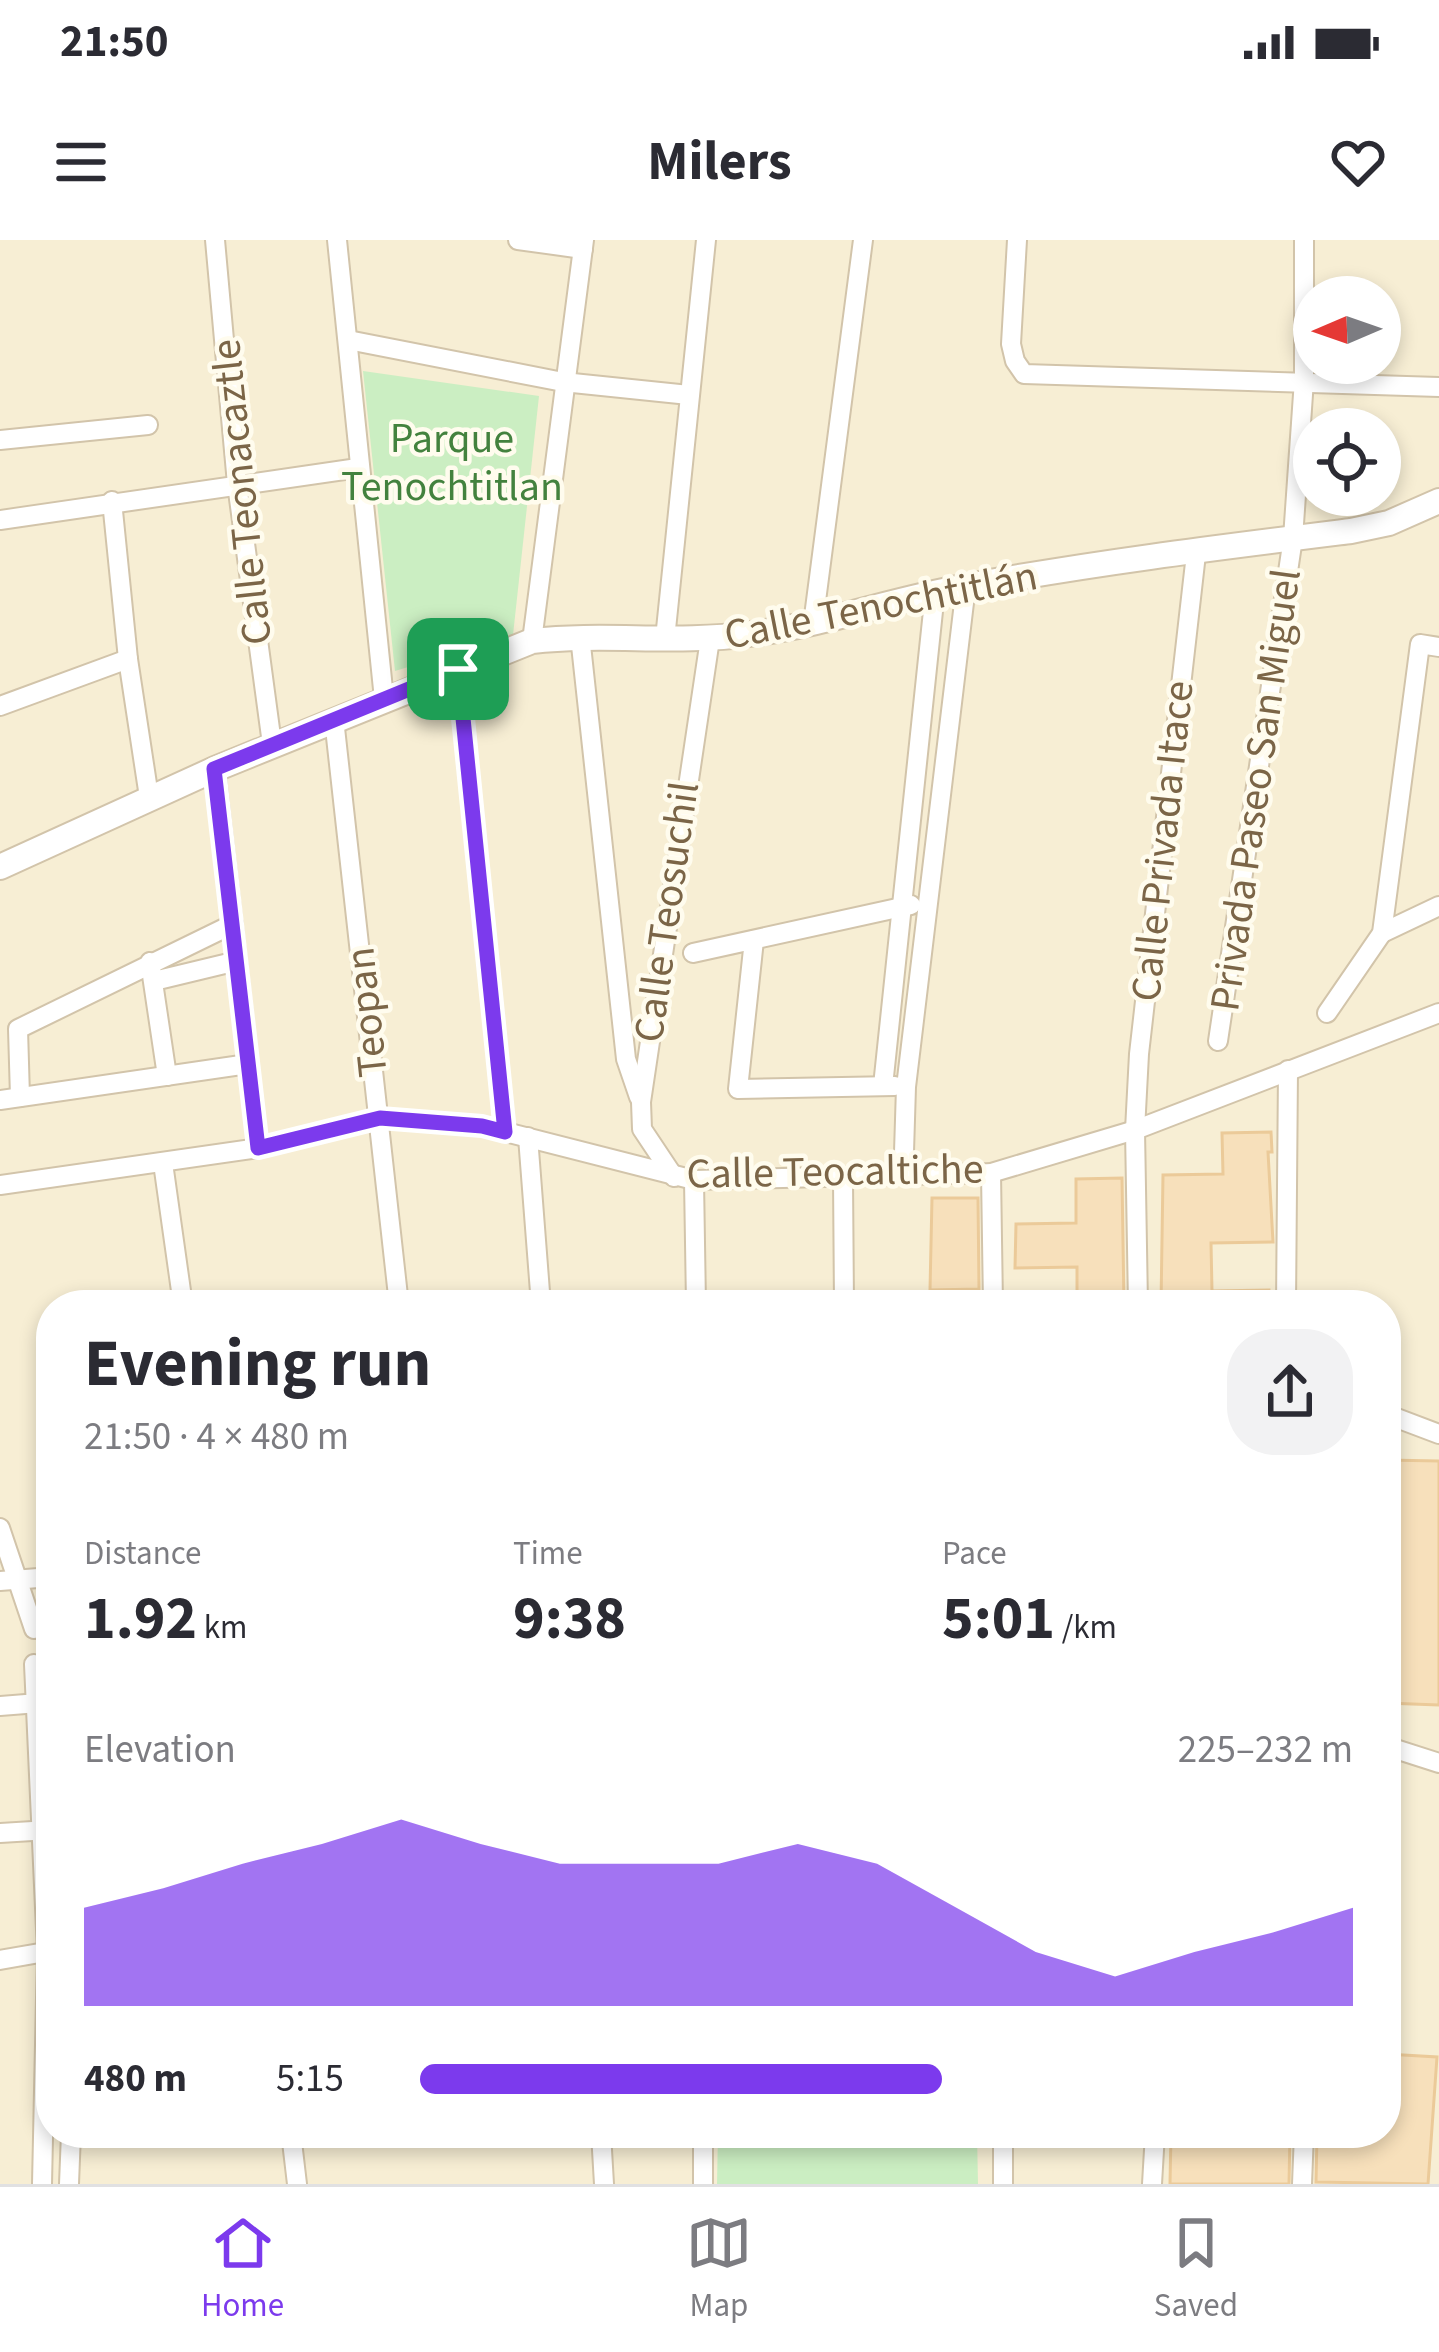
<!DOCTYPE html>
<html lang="en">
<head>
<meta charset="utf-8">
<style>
	body { margin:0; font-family:"Source Sans 3",sans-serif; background:#f2f2f3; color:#2b2b33; height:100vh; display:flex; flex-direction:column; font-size:45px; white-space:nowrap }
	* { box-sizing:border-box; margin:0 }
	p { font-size:39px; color:#7c7c81 }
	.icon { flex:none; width:66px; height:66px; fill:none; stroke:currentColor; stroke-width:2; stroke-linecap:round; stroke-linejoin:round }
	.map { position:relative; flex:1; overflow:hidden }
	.details { position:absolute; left:36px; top:1050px; width:1365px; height:858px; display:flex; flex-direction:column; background:#fff; border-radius:48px; box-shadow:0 6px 18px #0003 }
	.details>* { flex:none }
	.needle { width:78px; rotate:268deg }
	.fabs { position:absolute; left:1293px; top:36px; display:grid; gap:24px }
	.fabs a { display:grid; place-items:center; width:108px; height:108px; border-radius:50%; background:#fff; box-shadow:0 6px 18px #0003; font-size:60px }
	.pin { position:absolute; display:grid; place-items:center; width:102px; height:102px; color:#fff; margin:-51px; border-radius:24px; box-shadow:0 6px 18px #0006 }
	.round { display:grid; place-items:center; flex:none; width:126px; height:126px; border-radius:48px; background:#f2f2f3 }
	.summary { display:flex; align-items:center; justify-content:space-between; height:204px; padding:0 48px }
	h1 { font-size:66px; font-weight:700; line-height:90px }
	.figures { display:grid; grid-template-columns:repeat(3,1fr); gap:18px; height:204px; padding:12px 48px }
	.figures div { display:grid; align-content:center }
	.figures b { font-size:60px; font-weight:700 }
	.figures small { font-size:33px; font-weight:400 }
	.figures p { font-size:33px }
	.chart { height:336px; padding:24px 48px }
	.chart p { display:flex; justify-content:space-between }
	.chart svg { width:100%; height:216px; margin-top:12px; fill:#7c3aed; opacity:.7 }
	ul { padding:0 48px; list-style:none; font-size:39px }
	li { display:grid; grid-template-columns:192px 144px 1fr; align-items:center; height:90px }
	li i { height:30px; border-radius:15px; background:#7c3aed }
	.status { display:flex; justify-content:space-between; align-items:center; height:84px; padding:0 60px; background:#fff; direction:ltr }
	.status svg { height:33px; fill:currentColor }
	header { display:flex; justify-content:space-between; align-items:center; height:156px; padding:0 48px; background:#fff; font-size:54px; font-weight:700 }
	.tab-bar { display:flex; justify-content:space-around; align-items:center; height:168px; border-top:3px solid #e1e1e2; background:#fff; font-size:33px; color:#7c7c81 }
	.tab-bar a { display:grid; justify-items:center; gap:6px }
	.tab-bar .active { color:#7c3aed }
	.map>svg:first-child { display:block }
	.residential { fill:#f7eed4; fill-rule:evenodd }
	.green { fill:#cbeec2 }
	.building { fill:#f7e0bb; stroke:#ebca99; stroke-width:3 }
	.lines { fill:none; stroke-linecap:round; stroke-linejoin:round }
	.minor-casing { stroke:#d2c4aa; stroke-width:22 }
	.tertiary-casing { stroke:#d2c4aa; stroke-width:28 }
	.minor { stroke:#fff; stroke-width:18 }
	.tertiary { stroke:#fff; stroke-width:24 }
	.route-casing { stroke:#fff; stroke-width:24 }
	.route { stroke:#7c3aed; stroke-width:15 }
	.labels { text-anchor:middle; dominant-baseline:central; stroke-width:9; stroke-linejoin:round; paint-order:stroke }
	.park-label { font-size:42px; fill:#43823e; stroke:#fffcee }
	.street-label { font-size:42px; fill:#7b6547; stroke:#fffcee }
</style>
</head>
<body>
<div class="status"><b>21:50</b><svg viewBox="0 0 49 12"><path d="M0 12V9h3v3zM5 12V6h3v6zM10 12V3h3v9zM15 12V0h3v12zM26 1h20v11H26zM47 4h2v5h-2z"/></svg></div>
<header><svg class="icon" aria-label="menu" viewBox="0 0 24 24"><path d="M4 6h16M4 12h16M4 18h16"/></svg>Milers<svg class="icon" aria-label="heart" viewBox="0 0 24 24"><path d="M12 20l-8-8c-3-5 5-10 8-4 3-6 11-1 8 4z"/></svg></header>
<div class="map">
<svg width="1439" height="1944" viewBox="0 0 1439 1944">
	<rect width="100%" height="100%" fill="#fefae6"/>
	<path class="residential" d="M0,0H1439V1944H0ZM1314,57H1380V123H1314ZM1314,189H1380V255H1314ZM51,1065H1386V1893H51Z"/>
	<g class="green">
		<polygon points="363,131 539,156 513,395 395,431"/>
		<polygon points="718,1893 977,1893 978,1944 717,1944"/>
	</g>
	<g class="building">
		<polygon points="1271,892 1272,912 1268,912 1273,1002 1211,1003 1212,1051 1269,1050 1270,1065 1161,1065 1163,935 1223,934 1222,893"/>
		<polygon points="1122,938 1124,1065 1077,1065 1077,1027 1015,1028 1016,984 1076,983 1076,939"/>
		<polygon points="932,958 978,958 979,1049 930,1050"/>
		<polygon points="1386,1220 1439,1221 1439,1465 1386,1463"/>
		<polygon points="1386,1814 1437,1817 1428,1944 1316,1942 1317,1893 1386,1893"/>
		<polygon points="1171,1893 1290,1893 1289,1944 1170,1944"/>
	</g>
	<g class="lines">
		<g class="minor-casing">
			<g id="minor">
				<polyline points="215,0 237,244 272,504"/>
				<polyline points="337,0 384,459"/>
				<polyline points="518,0 583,9"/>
				<polyline points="1017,0 1011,104 1015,121 1024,134 1439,147"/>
				<polyline points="348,100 563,142 689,155"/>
				<polyline points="0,200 148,185"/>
				<polyline points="112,261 128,419 149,557"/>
				<polyline points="0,280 358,228"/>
				<polyline points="813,384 863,0"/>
				<polyline points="580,396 626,819 639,857"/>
				<polyline points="665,399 706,0"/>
				<polyline points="532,401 584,0"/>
				<polyline points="458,429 505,891"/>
				<polyline points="0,466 128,419"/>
				<polyline points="334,479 399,1065"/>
				<polyline points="215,529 258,908"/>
				<polyline points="1382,693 1439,666"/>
				<polyline points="754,700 738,849 895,846"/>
				<polyline points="693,713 911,665"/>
				<polyline points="150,722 167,836"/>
				<polyline points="154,741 237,721"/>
				<polyline points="1327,773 1382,693 1420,404 1439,407"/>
				<polyline points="1218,801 1293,298 1304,140 1304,0"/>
				<polyline points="883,846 935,352"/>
				<polyline points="20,857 18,789 233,684"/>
				<polyline points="0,860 248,824"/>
				<polyline points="528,897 541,1065"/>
				<polyline points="904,912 906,847 966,346"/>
				<polyline points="163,923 183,1065"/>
				<polyline points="991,933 993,1065"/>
				<polyline points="674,937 642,889 641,862 710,399"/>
				<polyline points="843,939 844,1065"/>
				<polyline points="694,940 696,1065"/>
				<polyline points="0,945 258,908 380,878 482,886 694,940 991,933 1135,890 1439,773"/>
				<polyline points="1138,1065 1135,890 1139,814 1196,314"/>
				<polyline points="1286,1065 1288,830"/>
				<polyline points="1386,1174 1439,1194"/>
				<polyline points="0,1288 34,1389"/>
				<polyline points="0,1341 51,1337"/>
				<polyline points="34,1424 47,1712 42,1944"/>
				<polyline points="0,1466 51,1462"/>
				<polyline points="1386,1506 1439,1523"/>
				<polyline points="0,1593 49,1590"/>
				<polyline points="0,1720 51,1711"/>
				<polyline points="291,1893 297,1944"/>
				<polyline points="601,1893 604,1944"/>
				<polyline points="703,1893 703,1944"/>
				<polyline points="1003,1893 1003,1944"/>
				<polyline points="69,1944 71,1893"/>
				<polyline points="1152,1944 1155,1893"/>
				<polyline points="1302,1944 1304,1893"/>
			</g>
		</g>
		<g class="tertiary-casing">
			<path id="tertiary" d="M0,627L215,529L532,401C605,393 677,404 750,394C823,385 891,360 963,347C1091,323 1222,307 1351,291L1389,283L1439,261"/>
		</g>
		<use href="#minor" class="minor"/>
		<use href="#tertiary" class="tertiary"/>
	</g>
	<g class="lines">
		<g class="route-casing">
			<polygon id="route" points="458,429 505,892 482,886 380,878 258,908 214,529"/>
		</g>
		<use href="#route" class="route"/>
	</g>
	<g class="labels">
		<g class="park-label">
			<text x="452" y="199">Parque<tspan x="452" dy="48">Tenochtitlan</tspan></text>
		</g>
		<g class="street-label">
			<text transform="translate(242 252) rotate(-96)">Calle Teonacaztle</text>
			<text transform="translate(881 366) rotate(-11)">Calle Tenochtitlán</text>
			<text transform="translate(1256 550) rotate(-82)">Privada Paseo San Miguel</text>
			<text transform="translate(1163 601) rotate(-84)">Calle Privada Itace</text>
			<text transform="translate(667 672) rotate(-82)">Calle Teosuchil</text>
			<text transform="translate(367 772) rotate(-96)">Teopan</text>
			<text transform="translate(835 932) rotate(-1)">Calle Teocaltiche</text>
		</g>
	</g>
</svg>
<div class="fabs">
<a><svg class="needle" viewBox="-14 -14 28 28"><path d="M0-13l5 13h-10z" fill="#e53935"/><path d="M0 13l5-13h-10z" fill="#7c7c81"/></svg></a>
<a><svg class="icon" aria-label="locate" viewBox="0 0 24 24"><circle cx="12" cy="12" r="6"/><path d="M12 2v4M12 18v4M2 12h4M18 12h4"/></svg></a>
</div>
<div class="pin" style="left:458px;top:429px;background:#1e9e55"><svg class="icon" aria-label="arrive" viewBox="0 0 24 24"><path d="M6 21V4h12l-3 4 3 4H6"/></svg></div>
<section class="details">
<div class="summary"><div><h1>Evening run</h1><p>21:50 · 4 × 480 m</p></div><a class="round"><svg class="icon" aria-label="share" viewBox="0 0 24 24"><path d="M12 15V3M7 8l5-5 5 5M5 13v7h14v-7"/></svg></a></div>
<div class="figures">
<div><p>Distance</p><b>1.92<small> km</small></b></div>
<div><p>Time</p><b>9:38</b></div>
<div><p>Pace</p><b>5:01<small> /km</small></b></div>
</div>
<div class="chart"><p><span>Elevation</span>225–232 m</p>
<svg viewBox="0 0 160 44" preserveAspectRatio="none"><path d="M0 44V24L10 20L20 15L30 11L40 6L50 11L60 15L70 15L80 15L90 11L100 15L110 24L120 33L130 38L140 33L150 29L160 24V44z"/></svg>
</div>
<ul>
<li><b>480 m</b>5:15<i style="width:56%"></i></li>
</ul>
</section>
</div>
<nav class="tab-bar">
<a class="active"><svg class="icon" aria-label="home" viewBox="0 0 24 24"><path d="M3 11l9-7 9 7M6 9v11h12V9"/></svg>Home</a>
<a><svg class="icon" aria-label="map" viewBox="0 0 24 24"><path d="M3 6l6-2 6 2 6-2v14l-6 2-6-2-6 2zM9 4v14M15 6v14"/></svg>Map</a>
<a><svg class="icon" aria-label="saved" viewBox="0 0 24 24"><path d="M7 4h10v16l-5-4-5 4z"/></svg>Saved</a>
</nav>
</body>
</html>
